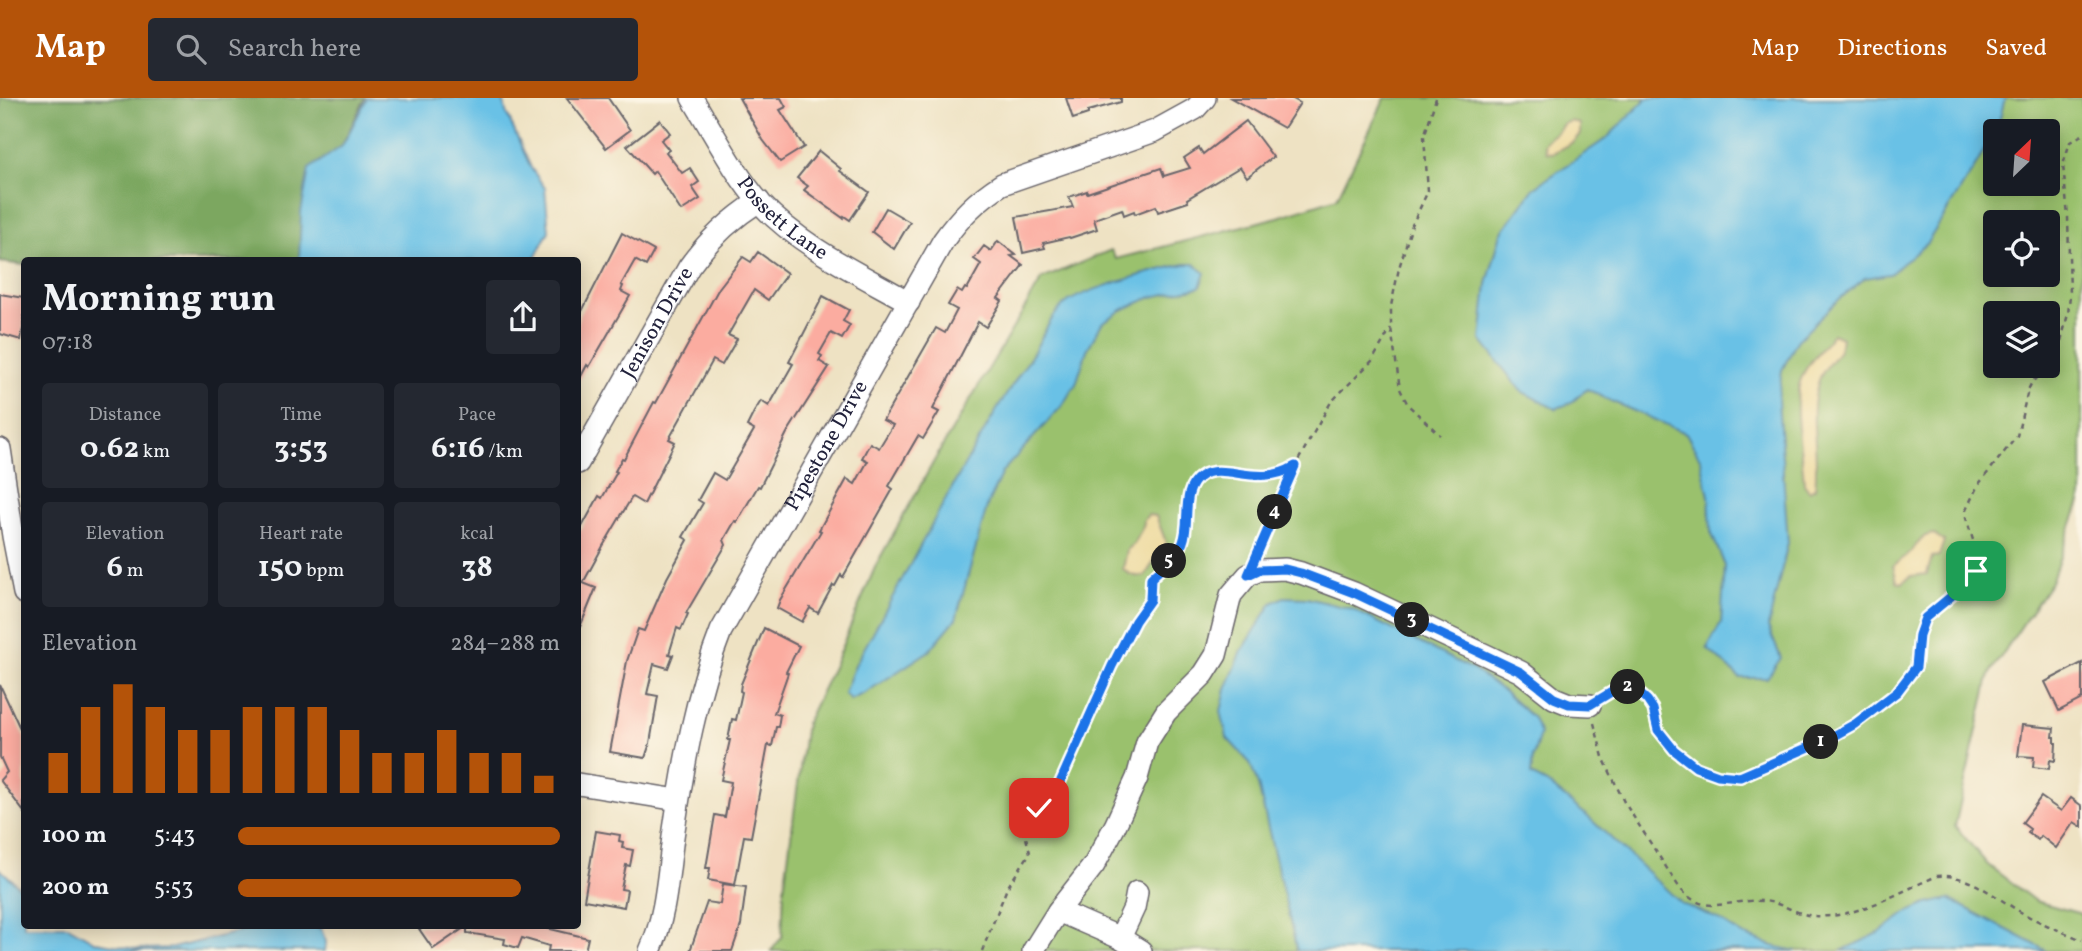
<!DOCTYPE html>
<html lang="en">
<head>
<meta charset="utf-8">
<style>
	body { margin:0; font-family:Vollkorn,serif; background:#242831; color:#f1f3f6; height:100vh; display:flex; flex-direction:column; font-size:26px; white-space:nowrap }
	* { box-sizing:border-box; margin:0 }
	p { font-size:23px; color:#9ea1a6 }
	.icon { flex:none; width:38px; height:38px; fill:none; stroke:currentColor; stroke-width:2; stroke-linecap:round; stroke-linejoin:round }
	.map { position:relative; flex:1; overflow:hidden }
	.details { position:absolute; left:21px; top:159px; width:560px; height:672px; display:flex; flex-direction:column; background:#171b24; border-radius:7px; box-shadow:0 4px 18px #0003 }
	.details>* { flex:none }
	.needle { width:46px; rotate:25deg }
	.tools { position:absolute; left:1983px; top:21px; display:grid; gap:14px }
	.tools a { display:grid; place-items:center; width:77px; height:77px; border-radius:7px; background:#171b24; box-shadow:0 4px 18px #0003; font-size:35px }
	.pin { position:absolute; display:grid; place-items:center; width:60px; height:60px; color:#fff; margin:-30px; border-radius:14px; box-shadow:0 4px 10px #0006 }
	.km { position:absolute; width:35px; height:35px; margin:-18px; border-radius:50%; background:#222; color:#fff; font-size:19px; line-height:35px; text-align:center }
	.round { display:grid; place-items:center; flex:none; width:74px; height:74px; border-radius:7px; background:#242831 }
	.overview { display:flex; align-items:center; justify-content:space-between; height:119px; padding:0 21px }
	h1 { font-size:38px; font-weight:700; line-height:52px }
	.stats { display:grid; grid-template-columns:repeat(3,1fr); gap:10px; height:119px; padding:7px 21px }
	.stats div { display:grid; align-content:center; border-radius:7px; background:#242831; text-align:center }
	.stats b { font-size:30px; font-weight:700 }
	.stats small { font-size:19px; font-weight:400 }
	.stats p { font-size:19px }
	.chart { height:196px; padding:14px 21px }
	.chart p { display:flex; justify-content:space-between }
	.chart svg { width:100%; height:126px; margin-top:7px; stroke:#b45309; stroke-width:6 }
	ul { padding:0 21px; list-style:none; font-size:23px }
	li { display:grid; grid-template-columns:112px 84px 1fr; align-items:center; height:52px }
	li i { height:18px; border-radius:9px; background:#b45309 }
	header { display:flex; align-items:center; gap:42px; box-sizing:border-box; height:98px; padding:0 35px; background:#b45309; color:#fff }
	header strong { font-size:33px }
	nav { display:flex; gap:38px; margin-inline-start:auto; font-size:24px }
	.search { width:490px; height:63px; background:#242831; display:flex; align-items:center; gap:18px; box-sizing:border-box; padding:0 24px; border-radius:7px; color:#9ea1a6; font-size:26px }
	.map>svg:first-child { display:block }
	.green { fill:#9ac16d; stroke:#5e7254; stroke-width:2; fill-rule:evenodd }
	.forest { fill:#7ba760; stroke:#4e644e; stroke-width:2 }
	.sand { fill:#eeda9e; stroke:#887e6c; stroke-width:2 }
	.water { fill:#69c1e6; stroke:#467290; stroke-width:2 }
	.building { fill:#fbaca0 }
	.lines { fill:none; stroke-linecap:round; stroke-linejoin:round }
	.minor-casing { stroke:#69656b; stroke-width:24 }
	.path { stroke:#69656b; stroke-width:2.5; stroke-dasharray:5 5; stroke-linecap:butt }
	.minor { stroke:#fff; stroke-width:21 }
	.route-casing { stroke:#fff; stroke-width:14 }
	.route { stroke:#1a73e8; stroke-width:9 }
	.labels { text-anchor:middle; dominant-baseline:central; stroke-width:7; stroke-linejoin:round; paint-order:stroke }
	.street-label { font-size:21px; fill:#22223b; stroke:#fcf5e5 }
</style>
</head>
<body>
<header>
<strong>Map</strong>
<div class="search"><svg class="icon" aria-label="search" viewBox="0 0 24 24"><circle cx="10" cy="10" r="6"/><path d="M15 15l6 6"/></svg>Search here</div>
<nav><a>Map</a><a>Directions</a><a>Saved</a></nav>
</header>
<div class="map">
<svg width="2082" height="853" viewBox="0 0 2082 853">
	<rect width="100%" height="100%" fill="#fcf5e5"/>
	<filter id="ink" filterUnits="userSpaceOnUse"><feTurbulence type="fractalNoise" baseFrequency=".0143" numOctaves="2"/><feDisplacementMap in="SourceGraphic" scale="14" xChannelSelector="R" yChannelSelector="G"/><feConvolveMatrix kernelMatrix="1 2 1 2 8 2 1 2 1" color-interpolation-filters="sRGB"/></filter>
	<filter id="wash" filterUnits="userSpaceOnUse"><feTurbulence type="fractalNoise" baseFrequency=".00686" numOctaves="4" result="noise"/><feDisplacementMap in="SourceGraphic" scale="28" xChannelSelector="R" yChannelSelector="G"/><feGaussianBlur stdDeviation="1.57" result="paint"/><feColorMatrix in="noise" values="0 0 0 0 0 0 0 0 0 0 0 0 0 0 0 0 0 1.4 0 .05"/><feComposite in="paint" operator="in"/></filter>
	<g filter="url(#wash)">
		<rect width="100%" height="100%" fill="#eee2c3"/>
		<path class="green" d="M1385,0H2082V398L2051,484L1990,575L1955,728L1988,767L2035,803L2082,816V853H771L782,839L784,791L806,625L835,565L876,467L938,356L1042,181L1111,152L1116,161L1278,119L1337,100ZM1995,33H2048V86H1995ZM1995,124H2048V177H1995ZM1995,215H2048V268H1995Z"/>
		<polygon class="forest" points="0,0 365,0 342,48 299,163 24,163 24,167 0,164"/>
		<g class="sand">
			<path d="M1571,23L1580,26V36L1573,44L1553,55L1546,54L1544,46C1550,36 1558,36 1563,26Z"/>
			<path d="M1833,236L1842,240C1841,258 1824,267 1819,282C1807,317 1820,354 1815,390L1809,393L1804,386C1803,355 1789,304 1803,276C1810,262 1823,249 1833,236Z"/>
			<path d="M1148,417L1156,418L1167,447L1164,453L1156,456L1153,465L1145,478C1136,479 1130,478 1123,471L1127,452L1134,446C1136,437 1145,431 1144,422Z"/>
			<path d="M1934,436L1944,443L1939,458L1932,459L1927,476L1911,478L1902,485L1897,483L1893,468C1899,463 1907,458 1912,453C1919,444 1920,437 1934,436Z"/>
		</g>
		<g class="water">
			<polygon points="367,0 503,0 506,14 531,70 545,90 549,133 533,163 299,163 301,114 309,71 342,48"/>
			<polygon points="1647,0 2005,0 1999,24 1978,64 1927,145 1890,176 1865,180 1836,204 1797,243 1782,272 1778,301 1788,445 1768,529 1781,560 1767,580 1740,580 1707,550 1721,525 1725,468 1711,434 1709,398 1701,362 1686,335 1613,304 1587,291 1571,305 1555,311 1521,293 1481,242 1487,186 1501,135 1535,89 1607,40"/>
			<path d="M1185,166H1195L1205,175L1200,189L1152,199L1122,212L1102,225L1087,252L1076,286L1061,309L1002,374L988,405L956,521L929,553L865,595L850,602L844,595L856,565C914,463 965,357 1030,260C1042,242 1048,220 1065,206C1081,192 1161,171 1185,166Z"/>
			<polygon points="1284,499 1307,500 1352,511 1474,572 1503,593 1533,620 1540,636 1533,659 1531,677 1547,685 1586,717 1682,806 1716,820 1743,837 1773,848 1797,853 1297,853 1258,687 1250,665 1227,640 1221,613 1226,591 1242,553 1272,505"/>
			<polygon points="0,771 24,793 24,828 68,828 96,844 136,851 172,850 263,828 314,828 321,831 326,844 325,853 0,853"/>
			<polygon points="1949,801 2047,853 1841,853 1879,835 1906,815 1927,806"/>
		</g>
		<g id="blocks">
			<g class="building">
				<polygon points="567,0 608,0 630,32 606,50"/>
				<polygon points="739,0 781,0 786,9 780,12 804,49 780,64 763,42"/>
				<polygon points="1066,0 1121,0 1121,4 1088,13 1088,16 1073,21"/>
				<polygon points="1231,0 1291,0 1300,5 1284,30"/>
				<polygon points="660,22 670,35 661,42 669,52 666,54 682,75 690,70 699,84 692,89 700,101 681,113 655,73 652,76 627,48"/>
				<polygon points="1246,23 1273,59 1247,79 1240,69 1187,101 1188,104 1158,114 1156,108 1135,116 1134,113 1124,117 1122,111 1094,121 1097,131 1070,140 1069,139 1043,145 1045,150 1023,155 1016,119 1073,109 1069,99 1087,93 1087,95 1161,70 1164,78 1190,70 1184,60 1199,50 1203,56"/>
				<polygon points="819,53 841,71 840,73 869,94 850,122 844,118 843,120 804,92 808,88 797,80"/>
				<polygon points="886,110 910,124 894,151 872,134"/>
				<polygon points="622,135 654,153 646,168 635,162 621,187 623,188 621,193 630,198 589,269 587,267 578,284 578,221"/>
				<polygon points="998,143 1016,157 1011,158 1023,167 998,200 1002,203 986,229 978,224 933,311 939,314 923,341 918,338 889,388 893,391 843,479 841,477 835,488 833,487 818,515 810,510 802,524 777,510 780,502 821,433 819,432 847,381 855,386 868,363 862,360 870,345 879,350 893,327 883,322 936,230 945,235 957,212 948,207 957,192 962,195 965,190 967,191 981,166 974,161 984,148 991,153"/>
				<polygon points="758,154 787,175 768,202 754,192 728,237 737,241 722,267 713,262 669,341 675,344 644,406 632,399 603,448 583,485 596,490 578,534 578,436 599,398 602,400 617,374 615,373 622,360 624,361 654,304 656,305 719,190 743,159 751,164"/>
				<polygon points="0,196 24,200 24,224 21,242 0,236"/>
				<polygon points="823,198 849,212 843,223 850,227 842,241 831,235 819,256 822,258 819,263 829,269 787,335 760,389 758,388 737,424 735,423 724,442 726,447 686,515 688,516 681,532 677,530 669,556 673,557 668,570 654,566 647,596 658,598 650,645 645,660 610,654 627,563 638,531 644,533 667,480 688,442 683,439 703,405 698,402 713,375 725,382 754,332 747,328 754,314 761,303 769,308 793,266 789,264"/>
				<polygon points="764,530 799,548 786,574 788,575 774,615 780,617 778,629 776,629 772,648 768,647 751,739 744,738 735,787 708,782 710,770 706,770 715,717 725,719 731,684 721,682 730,642 728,642 732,621 736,622 742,594 740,593 741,586"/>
				<polygon points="2082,565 2082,601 2059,613 2045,584"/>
				<polygon points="0,587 24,639 24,714 0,682 7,674 0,659"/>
				<polygon points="2022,627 2054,630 2053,639 2055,639 2055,645 2056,645 2055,663 2050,662 2049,671 2033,669 2034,659 2018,658"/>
				<polygon points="2041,699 2061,713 2071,700 2082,708 2082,729 2074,724 2056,750 2041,738 2038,742 2028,735 2030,731 2022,725"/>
				<polygon points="596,733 620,737 619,743 623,744 622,750 633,752 630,768 626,767 621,791 627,792 624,809 584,802"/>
				<polygon points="723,786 746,789 741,827 732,853 690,853 707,804 720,806"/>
				<polygon points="417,828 538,828 588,840 585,853 548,853 549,848 522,840 518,850 504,846 505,841 467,835 467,828 433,851"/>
			</g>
		</g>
	</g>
	<g filter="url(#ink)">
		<use href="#blocks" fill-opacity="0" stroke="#69656b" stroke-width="2"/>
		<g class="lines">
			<g class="minor-casing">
				<g id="minor">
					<path id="s1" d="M692,0C712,32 736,78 760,105C801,149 858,175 909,204"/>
					<polyline points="0,351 13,438 24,495"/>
					<path id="s2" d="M578,365L689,169C708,142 731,121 759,103"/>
					<polyline points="578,686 678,702"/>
					<polyline points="1058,813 1120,840 1141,853"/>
					<polyline points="1120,840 1134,810 1137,794"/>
					<path id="s3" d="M650,853C667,816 668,771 674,732C684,664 696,596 721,533L943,143C960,119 977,102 1002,86L1155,33L1195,11L1205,0"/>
					<polyline points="1033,853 1058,813 1094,767 1115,728 1137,680 1147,644 1166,614 1204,576 1216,557 1231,497 1248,477 1260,472 1285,471 1301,475 1354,495 1490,559 1521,574 1554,600 1569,606 1590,607"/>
				</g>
			</g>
			<g class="path">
				<polyline points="1436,0 1424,39 1428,93 1412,127 1399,170 1391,208 1391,230 1400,291 1408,307 1440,337"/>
				<polyline points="1258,453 1295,368 1331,304 1372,263 1391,230"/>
				<path d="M1606,596C1626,584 1643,590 1653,612C1655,618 1655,626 1659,632C1673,660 1707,680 1738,678C1751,678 1769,665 1781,660C1828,638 1873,625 1906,582C1909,578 1914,574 1916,569C1920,560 1917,547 1919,538C1924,511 1952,496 1972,481L1979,461L1966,420V412L1978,387L2017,338L2028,292L2032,284L2056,262L2068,216L2070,197L2068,119L2063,67L2070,44L2082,37"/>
				<path d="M1594,625L1603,659L1624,704L1679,789C1705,821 1729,800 1763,803C1781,804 1797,817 1815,818C1853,822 1901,793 1937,778C1970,775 1998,802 2026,817C2044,827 2064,834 2082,842"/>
				<path d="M982,853L1007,790L1030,755C1029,749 1026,743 1026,737C1027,717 1048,704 1058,689L1112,568L1135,524L1150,502L1151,480C1162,469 1178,459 1183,444C1191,424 1180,392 1201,378C1225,363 1258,391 1295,368"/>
			</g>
			<use href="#minor" class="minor"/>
		</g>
	</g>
	<g class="lines" filter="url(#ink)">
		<g class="route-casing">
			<path id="route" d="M1039,710L1051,700L1058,689L1112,568L1135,523L1150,502L1151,480C1162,469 1178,459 1183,444C1191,423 1180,392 1201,378C1224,363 1258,391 1295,368L1248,477L1259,472L1285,471L1301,475L1354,495L1521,574L1554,600L1569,606L1590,607L1618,590L1628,589L1638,594L1647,602L1653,611L1658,632L1674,652L1696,669L1718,677L1740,679L1830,640L1855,626L1897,594L1916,569L1919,537L1925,520L1972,481L1976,473"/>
		</g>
		<use href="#route" class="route"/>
	</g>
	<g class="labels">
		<g class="street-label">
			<text stroke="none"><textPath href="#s1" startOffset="152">Possett Lane</textPath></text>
			<text stroke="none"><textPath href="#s2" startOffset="161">Jenison Drive</textPath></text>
			<text stroke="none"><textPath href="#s3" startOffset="542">Pipestone Drive</textPath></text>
		</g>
	</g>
</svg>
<div class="tools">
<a><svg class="needle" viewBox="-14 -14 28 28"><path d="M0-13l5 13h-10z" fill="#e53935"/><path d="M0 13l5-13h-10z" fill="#9ea1a6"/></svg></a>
<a><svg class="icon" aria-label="locate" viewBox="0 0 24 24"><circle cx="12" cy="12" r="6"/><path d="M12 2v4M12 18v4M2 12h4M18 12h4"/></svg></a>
<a><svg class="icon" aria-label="layers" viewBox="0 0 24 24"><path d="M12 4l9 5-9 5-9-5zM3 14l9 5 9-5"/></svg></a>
</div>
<div class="pin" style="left:1976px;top:473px;background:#1e9e55"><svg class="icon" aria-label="arrive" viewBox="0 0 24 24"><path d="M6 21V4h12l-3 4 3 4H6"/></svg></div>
<div class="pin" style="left:1039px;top:710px;background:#d93025"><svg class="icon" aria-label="check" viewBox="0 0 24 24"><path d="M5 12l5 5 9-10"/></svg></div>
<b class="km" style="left:1821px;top:644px">1</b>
<b class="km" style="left:1628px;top:589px">2</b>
<b class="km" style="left:1412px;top:522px">3</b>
<b class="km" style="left:1275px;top:414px">4</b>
<b class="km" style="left:1169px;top:463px">5</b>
<section class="details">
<div class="overview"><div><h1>Morning run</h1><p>07:18</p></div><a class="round"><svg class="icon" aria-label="share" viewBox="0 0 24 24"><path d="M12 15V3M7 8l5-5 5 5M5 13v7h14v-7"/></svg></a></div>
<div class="stats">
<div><p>Distance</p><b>0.62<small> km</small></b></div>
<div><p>Time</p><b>3:53</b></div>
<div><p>Pace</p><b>6:16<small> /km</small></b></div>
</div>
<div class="stats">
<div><p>Elevation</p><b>6<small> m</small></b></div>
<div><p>Heart rate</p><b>150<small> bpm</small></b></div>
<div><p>kcal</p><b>38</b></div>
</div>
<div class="chart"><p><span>Elevation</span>284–288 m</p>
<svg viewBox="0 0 160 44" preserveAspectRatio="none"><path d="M5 44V30M15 44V14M25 44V6M35 44V14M45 44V22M55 44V22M65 44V14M75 44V14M85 44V14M95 44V22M105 44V30M115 44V30M125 44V22M135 44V30M145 44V30M155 44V38"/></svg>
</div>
<ul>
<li><b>100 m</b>5:43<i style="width:100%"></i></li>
<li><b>200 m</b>5:53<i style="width:88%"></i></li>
</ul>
</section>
</div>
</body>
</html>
